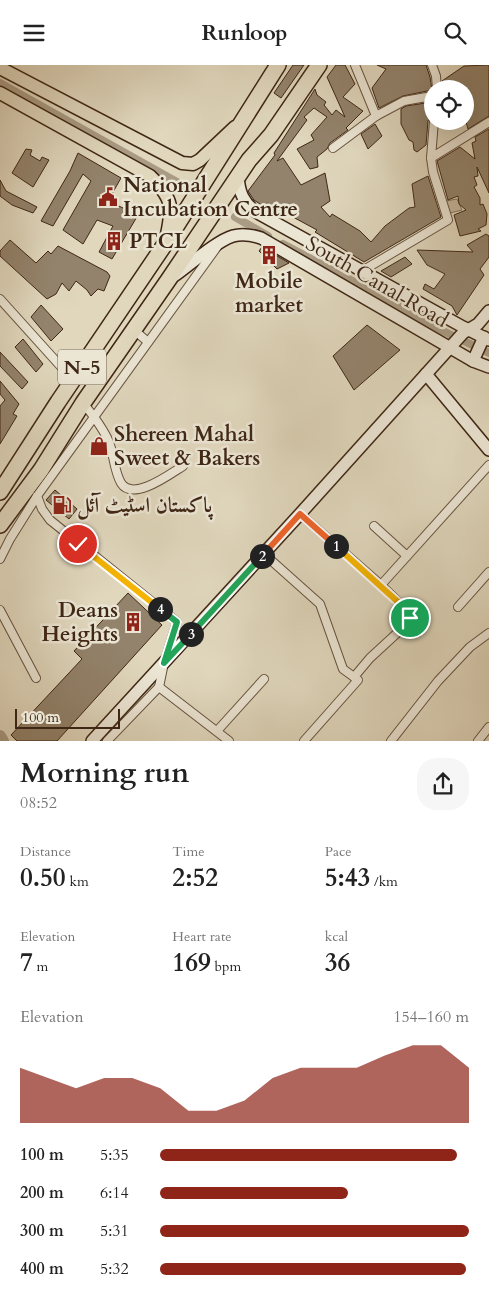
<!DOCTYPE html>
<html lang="en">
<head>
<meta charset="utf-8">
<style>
	body { margin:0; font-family:Cardo,Amiri,serif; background:#f6f6f6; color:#222; height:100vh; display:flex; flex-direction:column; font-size:19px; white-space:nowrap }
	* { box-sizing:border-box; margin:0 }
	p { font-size:16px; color:#767676 }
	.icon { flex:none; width:28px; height:28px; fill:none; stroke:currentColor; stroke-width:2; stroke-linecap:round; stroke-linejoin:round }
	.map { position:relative; height:676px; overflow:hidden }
	.side { display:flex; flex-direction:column; background:#fff; flex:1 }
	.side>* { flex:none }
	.tools { position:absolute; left:424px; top:15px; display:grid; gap:10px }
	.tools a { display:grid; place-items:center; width:50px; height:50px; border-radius:50%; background:#fff; box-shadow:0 5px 20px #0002; font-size:25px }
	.scale { position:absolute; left:15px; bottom:12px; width:105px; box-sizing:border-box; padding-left:5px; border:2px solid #3f2715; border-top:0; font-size:14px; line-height:18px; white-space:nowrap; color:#3f2715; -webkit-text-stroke:4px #ebe5d4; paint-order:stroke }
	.pin { position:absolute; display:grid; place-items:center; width:42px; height:42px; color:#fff; margin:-21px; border:2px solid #fff; border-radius:50%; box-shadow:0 1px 5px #0007 }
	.km { position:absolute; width:25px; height:25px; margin:-12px; border-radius:50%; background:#222; color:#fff; font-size:14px; line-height:25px; text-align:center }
	.round { display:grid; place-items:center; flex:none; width:52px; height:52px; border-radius:20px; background:#f6f6f6 }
	.headline { display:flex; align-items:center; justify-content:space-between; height:85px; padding:0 20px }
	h1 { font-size:28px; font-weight:800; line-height:38px }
	.figures { display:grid; grid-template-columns:repeat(3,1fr); gap:8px; height:85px; padding:5px 20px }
	.figures div { display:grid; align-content:center }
	.figures b { font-size:25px; font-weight:800 }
	.figures small { font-size:14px; font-weight:400 }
	.figures p { font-size:14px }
	.chart { height:140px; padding:10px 20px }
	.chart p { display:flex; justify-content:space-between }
	.chart svg { width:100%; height:90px; margin-top:5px; fill:#8f2418; opacity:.7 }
	ul { padding:0 20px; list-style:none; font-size:16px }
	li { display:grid; grid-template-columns:80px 60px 1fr; align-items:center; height:38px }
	li i { height:12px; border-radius:6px; background:#8f2418 }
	header { display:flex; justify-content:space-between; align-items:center; height:65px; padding:0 20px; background:#fff; font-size:22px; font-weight:800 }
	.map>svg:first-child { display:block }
	.green { fill:#c5b9a0; stroke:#82705a }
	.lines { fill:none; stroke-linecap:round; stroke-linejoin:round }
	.canal { stroke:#a99b84; stroke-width:8 }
	.river { stroke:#a99b84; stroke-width:12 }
	.building { fill:#93836c; stroke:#3f2715 }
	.street-casing { stroke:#67533f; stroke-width:10 }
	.secondary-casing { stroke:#3f2715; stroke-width:14 }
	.primary-casing { stroke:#3f2715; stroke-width:15 }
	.highway-casing { stroke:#3f2715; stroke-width:18 }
	.street { stroke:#ebe5d4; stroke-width:8 }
	.secondary { stroke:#ebe5d4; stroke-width:11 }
	.primary { stroke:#e0d7bd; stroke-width:12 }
	.highway { stroke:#e0d7bd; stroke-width:15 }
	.split-1-casing { stroke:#fff; stroke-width:10 }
	.split-2-casing { stroke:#fff; stroke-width:10 }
	.split-3-casing { stroke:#fff; stroke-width:10 }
	.split-4-casing { stroke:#fff; stroke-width:10 }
	.split-5-casing { stroke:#fff; stroke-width:10 }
	.split-1 { stroke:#f5b400; stroke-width:6 }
	.split-2 { stroke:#f0652b; stroke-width:6 }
	.split-3 { stroke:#22a559; stroke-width:6 }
	.split-4 { stroke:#22a559; stroke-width:6 }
	.split-5 { stroke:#f5b400; stroke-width:6 }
	.labels { text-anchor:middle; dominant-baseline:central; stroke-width:5; stroke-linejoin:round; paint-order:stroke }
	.shield { fill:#ebe5d4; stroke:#73604e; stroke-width:1 }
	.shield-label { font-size:20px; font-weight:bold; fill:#3f2715 }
	.poi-label { font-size:21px; font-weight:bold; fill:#3f2715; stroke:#ebe5d4; text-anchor:start }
	.street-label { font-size:21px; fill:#3f2715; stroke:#ebe5d4 }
</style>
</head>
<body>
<header><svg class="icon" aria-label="menu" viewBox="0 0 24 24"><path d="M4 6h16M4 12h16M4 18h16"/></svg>Runloop<svg class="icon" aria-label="search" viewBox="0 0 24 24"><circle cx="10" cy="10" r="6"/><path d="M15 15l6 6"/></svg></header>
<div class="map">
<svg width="489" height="676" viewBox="0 0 489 676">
	<rect width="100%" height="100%" fill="#e0d7bd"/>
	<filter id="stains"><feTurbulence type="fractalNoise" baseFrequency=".004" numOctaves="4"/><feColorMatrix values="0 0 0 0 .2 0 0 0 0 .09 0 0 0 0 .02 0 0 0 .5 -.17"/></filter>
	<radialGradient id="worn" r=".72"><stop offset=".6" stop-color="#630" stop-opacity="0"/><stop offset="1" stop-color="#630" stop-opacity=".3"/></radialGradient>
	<polygon class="green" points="457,134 462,145 450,148 445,139 446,136"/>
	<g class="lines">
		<g class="canal">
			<polyline points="0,18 193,126"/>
			<polyline points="235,152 268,171"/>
			<polyline points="283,179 373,227 443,266 489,288"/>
		</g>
		<polyline class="river" points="0,671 3,676"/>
	</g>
	<g class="building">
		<polygon points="293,0 304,0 281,33 274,28"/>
		<polygon points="336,0 345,0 355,19 343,32 363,46 346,63 348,65 330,78 327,84 317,92 318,102 310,104 297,84 314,75 311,70 327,52 314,43 304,52 307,55 277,96 283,93 301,120 325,108 330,136 321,142 330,152 332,149 360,166 371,177 385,161 409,143 415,142 412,119 428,111 441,152 364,197 315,167 317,165 267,138 263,141 254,135 248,126 275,90 274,88 315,24 317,30 326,37 324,40 332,50 336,45 345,52 327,12"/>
		<polygon points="377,0 426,0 430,12 432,25 403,31 379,43 372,23 386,4"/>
		<polygon points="489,0 489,51 468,64 465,53 465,24 443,24 442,16 464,1"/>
		<polygon points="432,37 431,51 428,56 426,80 417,87 414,85 413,77 409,75 401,59 401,44 406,41"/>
		<polygon points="375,59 382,71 368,84 361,69"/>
		<polygon points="489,64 489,128 477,102 478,111 474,112 477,120 474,122 480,133 480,140 483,139 487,149 486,160 478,164 481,166 460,171 454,150 466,145 459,139 458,131 448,135 437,96 460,82 475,94 472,78 476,76 475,72"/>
		<polygon points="26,84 32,85 30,90 40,96 42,92 49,95 33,122 12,108"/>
		<polygon points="78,88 121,113 108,136 138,150 112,194 99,187 113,161 97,155 83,179 63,165 91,116 83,109 53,161 41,156 70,106"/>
		<polygon points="0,115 6,126 37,142 33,148 12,140 0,131"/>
		<polygon points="486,169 489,171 489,192 480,204 484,210 457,250 452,241 423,224 425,219 434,224 445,209 427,200 417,185 473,187 467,180"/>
		<polygon points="10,175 36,198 48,186 51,189 58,181 107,207 110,211 104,226 98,224 91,231 87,225 76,216 69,226 62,218 56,229 47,234 0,191 0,186"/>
		<polygon points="262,182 289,198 277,204 259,186"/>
		<polygon points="405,192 412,199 391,212 381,206"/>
		<polygon points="41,240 63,264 51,276 31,252"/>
		<polygon points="367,260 400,285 354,325 333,291"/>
		<polygon points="23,274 43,299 36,307 15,282"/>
		<polygon points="0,287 28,317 22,324 0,301"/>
		<polygon points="0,316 19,339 13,349 17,351 0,379 0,341 5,335 0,329"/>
		<polygon points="55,425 77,444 69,454 46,435"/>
		<polygon points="128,528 162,560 57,676 17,676 11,670 82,594 74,586"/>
	</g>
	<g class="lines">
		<g class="street-casing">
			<g id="street">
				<polyline points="355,0 376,51"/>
				<polyline points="432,0 436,11 437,24"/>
				<polyline points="333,83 376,51 404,36 432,31"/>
				<polyline points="431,93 489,57"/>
				<polyline points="362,206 448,155 433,107 431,93 434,56"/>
				<polyline points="0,234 73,315"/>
				<polyline points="134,265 148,277"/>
				<path d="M83,338C93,350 103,363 109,377C114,390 114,406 121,418C133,437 170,409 183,401"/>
				<polyline points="37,431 42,444 50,455 177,557 164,598 159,622"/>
				<polyline points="300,449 381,520 408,546 410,553 408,558 370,593 354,612 358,615 304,676"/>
				<polyline points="374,461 407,491"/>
				<polyline points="264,489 320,539 343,604 354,612"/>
				<polyline points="0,494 10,474 37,431 217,182"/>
				<polyline points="381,520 489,400"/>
				<polyline points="458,542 489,507"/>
				<polyline points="0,545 36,613"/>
				<polyline points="159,622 229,676"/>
				<polyline points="217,666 264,614"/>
				<polyline points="107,676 159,622"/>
				<polyline points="391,676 438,616 470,582 489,568"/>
				<polyline points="478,676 489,662"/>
			</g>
		</g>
		<g class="secondary-casing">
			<g id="secondary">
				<path d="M238,111C239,127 243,137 256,147L463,262L489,275"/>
				<path d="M174,211C190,200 216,176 233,171C243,168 252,170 261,173L473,296L489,302"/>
				<polyline points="473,296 484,272"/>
				<polyline points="426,309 489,385"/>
				<polyline points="92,676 300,449 463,268 478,259 489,246"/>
			</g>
		</g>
		<g class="primary-casing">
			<g id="primary">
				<polyline points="0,3 182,98 193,99 200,95 235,62"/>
				<path d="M0,28L150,111C174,134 173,143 166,174"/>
			</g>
		</g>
		<g class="highway-casing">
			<g id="highway">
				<polyline points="0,427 58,337 165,179 278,0"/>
				<polyline points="0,460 41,405 83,338 169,214 249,95 271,70 319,0"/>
			</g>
		</g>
		<use href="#street" class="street"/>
		<use href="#secondary" class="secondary"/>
		<use href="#primary" class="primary"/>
		<use href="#highway" class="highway"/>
	</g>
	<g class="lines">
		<g class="split-1-casing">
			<polyline id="split-1" points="336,481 408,546 410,553"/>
		</g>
		<g class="split-2-casing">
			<polyline id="split-2" points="262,491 300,449 336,481"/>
		</g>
		<g class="split-3-casing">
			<polyline id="split-3" points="191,569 262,491"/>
		</g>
		<g class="split-4-casing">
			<polyline id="split-4" points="160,544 177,557 164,598 191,569"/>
		</g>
		<g class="split-5-casing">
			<polyline id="split-5" points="78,479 160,544"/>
		</g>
		<use href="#split-1" class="split-1"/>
		<use href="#split-2" class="split-2"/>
		<use href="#split-3" class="split-3"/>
		<use href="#split-4" class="split-4"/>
		<use href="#split-5" class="split-5"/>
	</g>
	<defs>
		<g id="civic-bare" transform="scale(1.5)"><path d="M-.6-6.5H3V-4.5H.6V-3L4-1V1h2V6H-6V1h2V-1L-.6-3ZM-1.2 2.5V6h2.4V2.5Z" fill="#8f2418" stroke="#ebe5d4" stroke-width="2.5" paint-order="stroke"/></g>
		<g id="building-bare" transform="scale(1.5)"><path d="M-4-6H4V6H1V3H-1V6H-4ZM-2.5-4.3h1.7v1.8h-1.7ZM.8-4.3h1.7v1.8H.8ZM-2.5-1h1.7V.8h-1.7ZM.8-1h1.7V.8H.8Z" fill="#8f2418" stroke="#ebe5d4" stroke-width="2.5" paint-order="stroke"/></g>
		<g id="shop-bare" transform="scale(1.5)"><path d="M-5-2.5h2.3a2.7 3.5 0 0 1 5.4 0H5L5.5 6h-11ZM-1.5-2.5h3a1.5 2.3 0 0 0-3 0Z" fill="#8f2418" stroke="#ebe5d4" stroke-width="2.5" paint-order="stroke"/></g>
		<g id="fuel-bare" transform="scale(1.5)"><path d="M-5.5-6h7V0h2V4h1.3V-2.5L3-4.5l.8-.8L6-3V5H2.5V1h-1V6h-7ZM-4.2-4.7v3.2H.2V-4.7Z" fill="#8f2418" stroke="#ebe5d4" stroke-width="2.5" paint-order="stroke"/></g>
	</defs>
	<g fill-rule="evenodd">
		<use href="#civic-bare" x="108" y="132"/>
		<use href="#building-bare" x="114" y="176"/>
		<use href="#building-bare" x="269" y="190"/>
		<use href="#shop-bare" x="99" y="381"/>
		<use href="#fuel-bare" x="62" y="440"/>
		<use href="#building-bare" x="133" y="557"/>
	</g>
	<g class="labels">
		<rect class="shield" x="58" y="284.5" width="48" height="35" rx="4"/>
		<g class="shield-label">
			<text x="82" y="302">N-5</text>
		</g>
		<g class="poi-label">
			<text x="123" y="120">National<tspan x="123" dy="24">Incubation Centre</tspan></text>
			<text x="129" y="176">PTCL</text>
			<text x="269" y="216" text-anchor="middle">Mobile<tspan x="269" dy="24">market</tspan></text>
			<text x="114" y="369">Shereen Mahal<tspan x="114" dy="24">Sweet &amp; Bakers</tspan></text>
			<text x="77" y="440">پاکستان اسٹیٹ آئل</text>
			<text x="118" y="545" text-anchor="end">Deans<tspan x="118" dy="24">Heights</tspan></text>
		</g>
		<g class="street-label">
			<text transform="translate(377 217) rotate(30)">South Canal Road</text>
		</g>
	</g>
	<rect width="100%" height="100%" filter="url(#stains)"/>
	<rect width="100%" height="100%" fill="url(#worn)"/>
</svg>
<div class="tools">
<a><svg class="icon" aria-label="locate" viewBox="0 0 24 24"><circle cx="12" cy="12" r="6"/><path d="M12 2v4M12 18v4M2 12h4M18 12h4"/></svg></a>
</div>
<div class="scale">100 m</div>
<div class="pin" style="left:410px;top:553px;background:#1e9e55"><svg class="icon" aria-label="arrive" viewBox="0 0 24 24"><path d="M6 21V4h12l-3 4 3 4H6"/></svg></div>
<div class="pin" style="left:78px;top:479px;background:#d93025"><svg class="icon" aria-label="check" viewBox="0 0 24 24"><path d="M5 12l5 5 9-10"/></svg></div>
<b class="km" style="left:336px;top:481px">1</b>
<b class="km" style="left:262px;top:491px">2</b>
<b class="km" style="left:191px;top:569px">3</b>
<b class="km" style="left:160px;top:544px">4</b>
</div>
<section class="side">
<div class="headline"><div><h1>Morning run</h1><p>08:52</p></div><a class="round"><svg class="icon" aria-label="share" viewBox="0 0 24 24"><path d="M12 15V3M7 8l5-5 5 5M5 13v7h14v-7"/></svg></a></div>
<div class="figures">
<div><p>Distance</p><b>0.50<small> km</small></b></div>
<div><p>Time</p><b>2:52</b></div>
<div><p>Pace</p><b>5:43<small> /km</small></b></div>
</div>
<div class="figures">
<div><p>Elevation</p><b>7<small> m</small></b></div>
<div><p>Heart rate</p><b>169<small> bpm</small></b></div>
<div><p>kcal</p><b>36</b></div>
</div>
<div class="chart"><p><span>Elevation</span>154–160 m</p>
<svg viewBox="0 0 160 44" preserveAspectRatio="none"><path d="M0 44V17L10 22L20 27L30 22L40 22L50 27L60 38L70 38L80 33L90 22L100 17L110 17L120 17L130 11L140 6L150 6L160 17V44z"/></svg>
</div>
<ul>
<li><b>100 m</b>5:35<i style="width:96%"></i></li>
<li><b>200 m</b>6:14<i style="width:61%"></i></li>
<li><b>300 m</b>5:31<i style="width:100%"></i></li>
<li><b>400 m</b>5:32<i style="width:99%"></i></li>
</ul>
</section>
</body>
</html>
